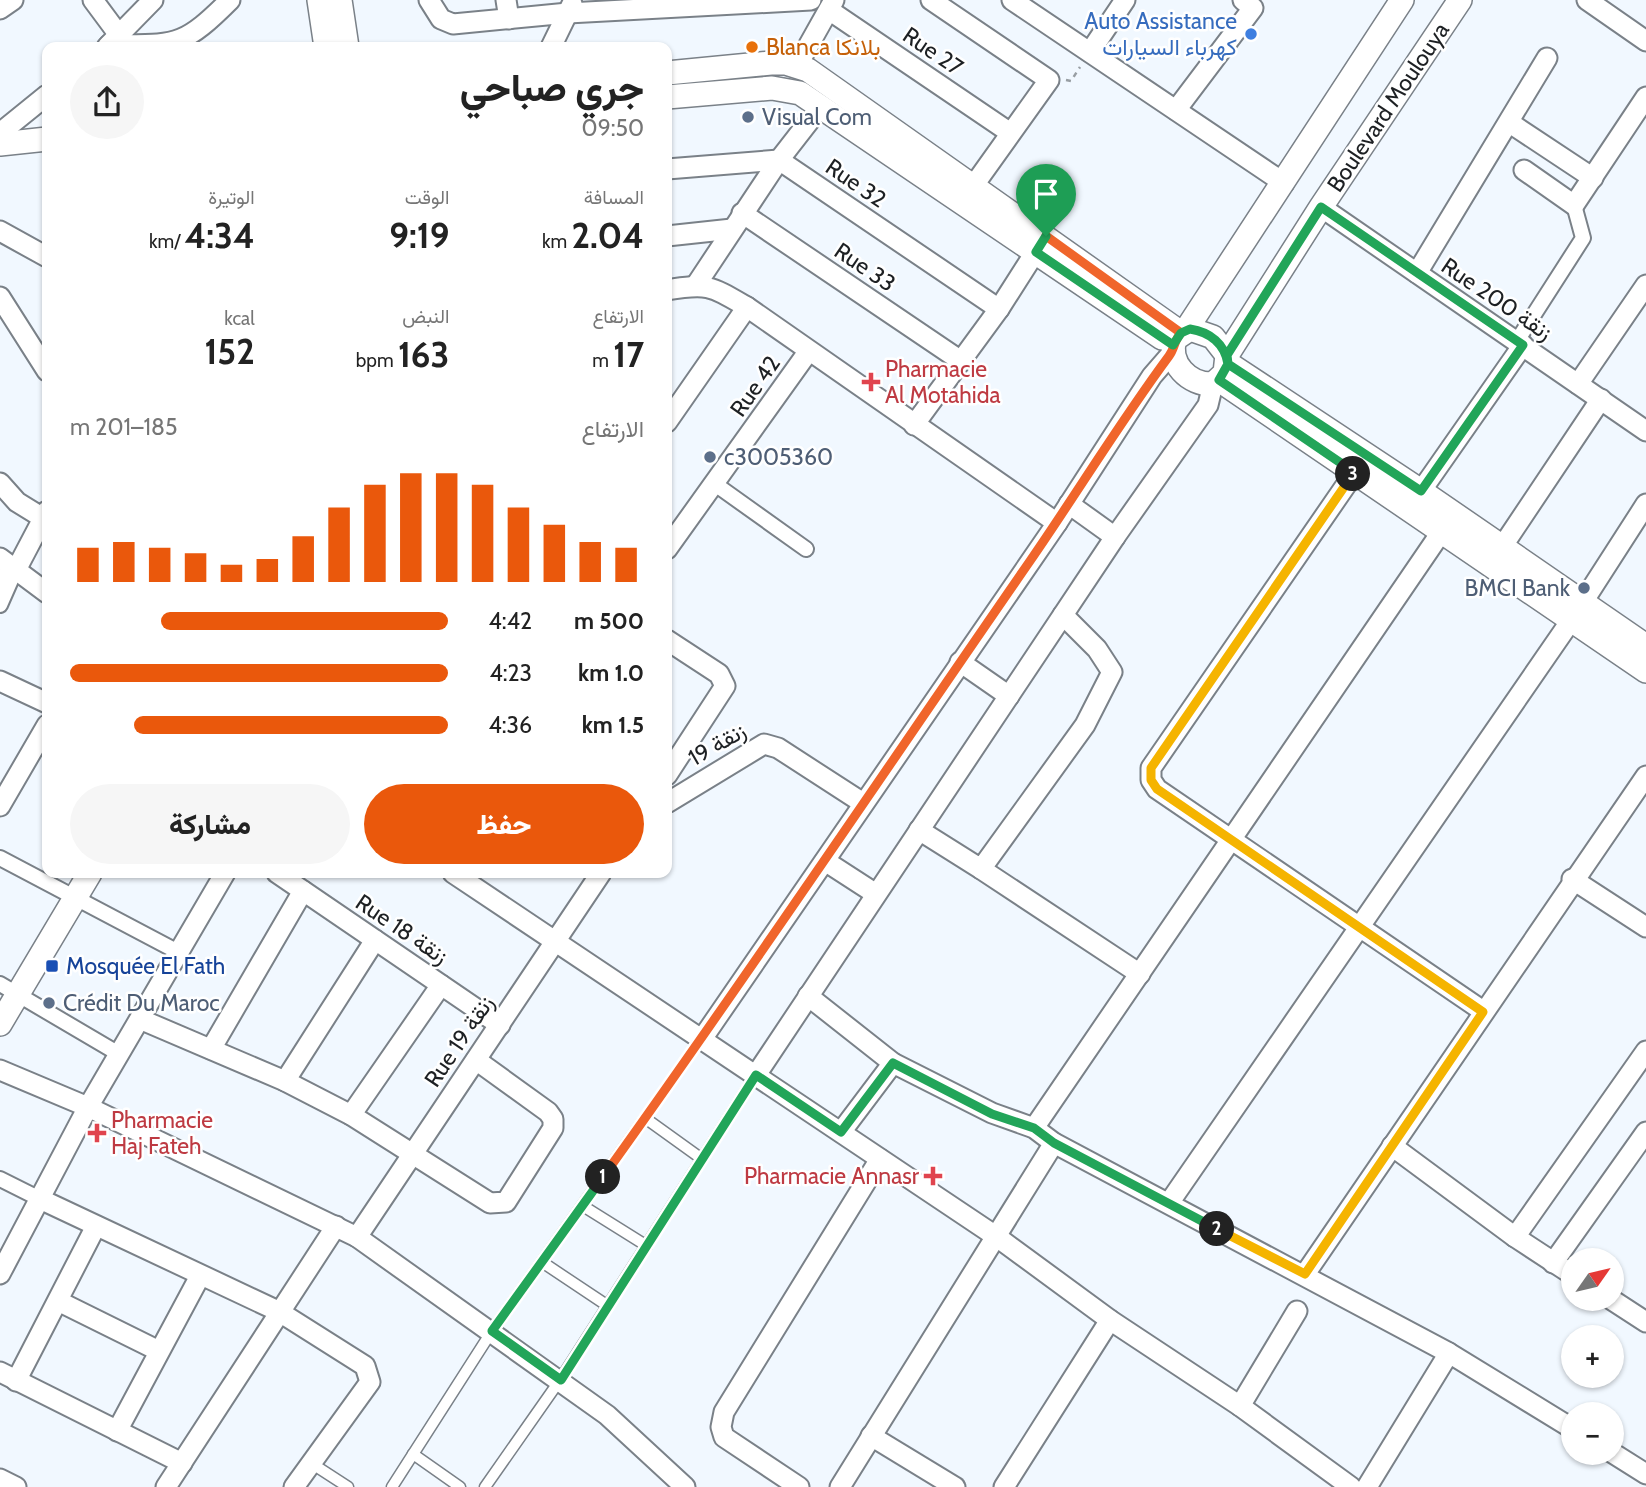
<!DOCTYPE html>
<html lang="ar">
<head>
<meta charset="utf-8">
<style>
	body { margin:0; font-family:Cabin,Vazirmatn,sans-serif; background:#f6f6f6; color:#222; direction:rtl; height:100vh; display:flex; flex-direction:column; font-size:26px; white-space:nowrap }
	* { box-sizing:border-box; margin:0 }
	p { font-size:23px; color:#767676 }
	.icon { flex:none; width:38px; height:38px; fill:none; stroke:currentColor; stroke-width:2; stroke-linecap:round; stroke-linejoin:round }
	.map { position:relative; flex:1; overflow:hidden; direction:ltr }
	.drawer { position:absolute; left:42px; top:42px; width:630px; height:836px; display:flex; flex-direction:column; background:#fff; border-radius:14px; box-shadow:0 2px 5px #0004; direction:rtl }
	.drawer>* { flex:none }
	.needle { width:46px; rotate:56deg }
	.buttons { position:absolute; left:1561px; top:1248px; display:grid; gap:14px }
	.buttons a { display:grid; place-items:center; width:63px; height:63px; border-radius:50%; background:#fff; box-shadow:0 2px 5px #0004; font-size:35px }
	.pin { position:absolute; display:grid; place-items:center; width:60px; height:60px; color:#fff; margin:-72px -30px; border-radius:50% 50% 50% 0; rotate:-45deg; box-shadow:0 0 7px #0007 }
	.pin .icon { rotate:45deg }
	.km { position:absolute; width:35px; height:35px; margin:-18px; border-radius:50%; background:#222; color:#fff; font-size:19px; line-height:35px; text-align:center }
	.round { display:grid; place-items:center; flex:none; width:74px; height:74px; border-radius:37px; background:#f6f6f6 }
	.headline { display:flex; align-items:center; justify-content:space-between; height:119px; padding:0 28px }
	h1 { font-size:38px; font-weight:800; line-height:52px }
	.stats { display:grid; grid-template-columns:repeat(3,1fr); gap:10px; height:119px; padding:7px 28px }
	.stats div { display:grid; align-content:center }
	.stats b { font-size:35px; font-weight:800 }
	.stats small { font-size:19px; font-weight:400 }
	.stats p { font-size:19px }
	.chart { height:196px; padding:14px 28px }
	.chart p { display:flex; justify-content:space-between }
	.chart svg { width:100%; height:126px; margin-top:7px; stroke:#ea580c; stroke-width:6 }
	.primary-button { display:flex; gap:14px; margin-top:auto; padding:14px 28px }
	.primary-button a { flex:1; height:80px; border-radius:42px; background:#ea580c; color:#fff; font-size:28px; font-weight:800; line-height:80px; text-align:center }
	.primary-button a+a { background:#f6f6f6; color:#222 }
	ul { padding:0 28px; list-style:none; font-size:23px }
	li { display:grid; grid-template-columns:112px 84px 1fr; align-items:center; height:52px }
	li i { height:18px; border-radius:9px; background:#ea580c }
	.map>svg:first-child { display:block }
	.lines { fill:none; stroke-linecap:round; stroke-linejoin:round }
	.service-casing { stroke:#7a8188; stroke-width:13 }
	.pedestrian-casing { stroke:#7a8188; stroke-width:18 }
	.minor-casing { stroke:#7a8188; stroke-width:23 }
	.tertiary-casing { stroke:#7a8188; stroke-width:26 }
	.path { stroke:#989ea3; stroke-width:2.5; stroke-dasharray:5 5; stroke-linecap:butt }
	.service { stroke:#fff; stroke-width:10 }
	.pedestrian { stroke:#fff; stroke-width:14 }
	.minor { stroke:#fff; stroke-width:19 }
	.tertiary { stroke:#fff; stroke-width:23 }
	.split-1-casing { stroke:#fff; stroke-width:14 }
	.split-2-casing { stroke:#fff; stroke-width:14 }
	.split-3-casing { stroke:#fff; stroke-width:14 }
	.split-4-casing { stroke:#fff; stroke-width:14 }
	.split-1 { stroke:#f0652b; stroke-width:9 }
	.split-2 { stroke:#22a559; stroke-width:9 }
	.split-3 { stroke:#f5b400; stroke-width:9 }
	.split-4 { stroke:#22a559; stroke-width:9 }
	.shop-dot { fill:#3f7fe0; stroke:#fff; stroke-width:2.5 }
	.food-dot { fill:#e8710a; stroke:#fff; stroke-width:2.5 }
	.service-dot { fill:#5c6f8a; stroke:#fff; stroke-width:2.5 }
	.health-dot { fill:#e0444e; stroke:#fff; stroke-width:2.5 }
	.transit-dot { fill:#1a4fb4; stroke:#fff; stroke-width:2.5 }
	.labels { text-anchor:middle; dominant-baseline:central; stroke-width:5; stroke-linejoin:round; paint-order:stroke }
	.shop-label { font-size:23px; fill:#366cbe; stroke:#fff; text-anchor:end }
	.food-label { font-size:23px; fill:#c56008; stroke:#fff; text-anchor:start }
	.street-label { font-size:23px; fill:#1d2023; stroke:#fff }
	.service-label { font-size:23px; fill:#4e5e75; stroke:#fff; text-anchor:start }
	.health-label { font-size:23px; fill:#be3a42; stroke:#fff; text-anchor:start }
	.transit-label { font-size:23px; fill:#164399; stroke:#fff; text-anchor:start }
</style>
</head>
<body>
<div class="map">
<svg width="1646" height="1487" viewBox="0 0 1646 1487">
	<rect width="100%" height="100%" fill="#f1f8ff"/>
	<g class="lines">
		<g class="service-casing">
			<g id="service">
				<polyline points="583,1206 647,1246"/>
				<polyline points="542,1262 608,1306"/>
				<polyline points="413,1454 460,1487"/>
				<polyline points="311,1463 348,1487"/>
				<polyline points="392,1487 492,1331 645,1118 702,1159"/>
				<polyline points="485,1487 560,1380 756,1075"/>
			</g>
		</g>
		<g class="pedestrian-casing">
			<g id="pedestrian">
				<polyline points="1517,341 1583,238 1574,205"/>
				<polyline points="715,484 806,549"/>
				<polyline points="0,605 15,571"/>
				<polyline points="0,858 180,953"/>
				<polyline points="0,984 119,1054"/>
				<polyline points="0,1179 40,1199"/>
			</g>
		</g>
		<g class="minor-casing">
			<g id="minor">
				<polyline points="93,0 119,35"/>
				<polyline points="429,0 441,19 453,24 568,13 811,0"/>
				<polyline points="506,0 509,19"/>
				<polyline points="931,0 1049,80 974,185"/>
				<polyline points="1012,0 1284,183"/>
				<polyline points="1587,0 1646,41"/>
				<polyline points="0,9 13,0"/>
				<polyline points="829,10 1009,132"/>
				<path d="M109,45C176,44 181,49 230,0"/>
				<polyline points="107,47 153,0"/>
				<polyline points="551,47 572,4"/>
				<polyline points="1090,52 1125,0"/>
				<polyline points="797,66 834,0"/>
				<polyline points="1176,110 1253,8 1243,0"/>
				<polyline points="1510,123 1593,178"/>
				<polyline points="0,133 47,95"/>
				<polyline points="667,169 779,160 999,309"/>
				<polyline points="1524,170 1574,205 1646,97"/>
				<polyline points="1321,207 1646,431"/>
				<polyline points="742,213 961,361"/>
				<polyline points="0,231 47,257"/>
				<polyline points="667,236 732,229"/>
				<polyline points="1417,273 1547,58"/>
				<polyline points="696,285 779,160 821,106"/>
				<path d="M667,290C708,283 711,286 747,307L1057,523"/>
				<polyline points="0,297 47,371"/>
				<polyline points="1578,384 1646,285"/>
				<polyline points="667,422 747,307"/>
				<polyline points="914,425 999,309 1043,240"/>
				<polyline points="1355,472 1151,768 1151,780 1157,789 1483,1011"/>
				<polyline points="0,483 17,502 43,518"/>
				<polyline points="1421,491 1523,345"/>
				<polyline points="1069,504 1115,537"/>
				<polyline points="1502,547 1601,399"/>
				<polyline points="667,549 808,352"/>
				<polyline points="0,558 47,593"/>
				<polyline points="0,581 16,570 47,511"/>
				<polyline points="667,640 719,674 725,686 667,775"/>
				<polyline points="960,662 1009,696"/>
				<polyline points="0,681 47,703"/>
				<polyline points="667,803 764,744 778,748 863,803"/>
				<polyline points="0,806 47,725"/>
				<polyline points="919,830 981,869 1085,725 1112,672 1097,649 1063,615"/>
				<polyline points="825,861 876,894"/>
				<polyline points="981,869 1140,974"/>
				<polyline points="277,873 500,1025"/>
				<polyline points="453,873 997,1237 1110,1320 1240,1406 1351,1487"/>
				<polyline points="1572,879 1646,927"/>
				<polyline points="808,996 893,1063 992,1113 1034,1128 1054,1143 1449,1353 1573,1429"/>
				<polyline points="142,1020 285,1081 351,1115 490,1203 506,1202 553,1128 553,1119 548,1112 476,1060"/>
				<polyline points="702,1039 1057,523 1152,376 1172,353"/>
				<polyline points="211,1049 303,891"/>
				<polyline points="0,1070 88,1107 357,1237 607,1415 685,1487"/>
				<polyline points="756,1075 1115,537 1208,405 1213,384"/>
				<polyline points="285,1081 375,940"/>
				<polyline points="351,1115 441,985"/>
				<polyline points="1034,1128 1442,531"/>
				<polyline points="841,1132 893,1063"/>
				<polyline points="1392,1146 1515,1237 1573,1275"/>
				<polyline points="40,1199 278,1311 365,1366 370,1382 294,1487"/>
				<polyline points="1169,1203 1572,619 1646,504"/>
				<polyline points="357,1237 601,873"/>
				<polyline points="1515,1237 1646,1051"/>
				<polyline points="1553,1263 1646,1132"/>
				<polyline points="0,1274 88,1107 225,873"/>
				<polyline points="1305,1274 1646,776"/>
				<polyline points="1609,1298 1646,1322"/>
				<polyline points="58,1301 159,1351"/>
				<polyline points="0,1372 182,1463"/>
				<polyline points="16,1381 96,1226"/>
				<polyline points="1240,1406 1297,1311"/>
				<polyline points="117,1431 200,1276"/>
				<polyline points="871,1436 955,1487"/>
				<polyline points="1611,1452 1646,1474"/>
				<polyline points="0,1479 16,1487"/>
				<polyline points="166,1487 336,1226"/>
				<polyline points="799,1487 724,1437 721,1427 724,1412 880,1159"/>
				<polyline points="840,1487 1054,1143"/>
				<polyline points="1004,1487 1110,1320"/>
				<polyline points="1367,1487 1449,1353"/>
			</g>
		</g>
		<g class="tertiary-casing">
			<g id="tertiary">
				<polyline points="319,0 326,47"/>
				<polyline points="340,0 347,47"/>
				<polyline points="667,73 771,63 786,63 808,70 1181,333"/>
				<polyline points="667,97 772,88 800,93 1162,338"/>
				<polyline points="0,144 47,139"/>
				<path d="M1190,329L1213,337L1227,355L1225,373L1213,384C1189,385 1167,363 1175,339Z"/>
				<polyline points="1186,330 1402,0"/>
				<polyline points="1227,355 1321,207 1460,0"/>
				<polyline points="1229,364 1421,491 1646,646"/>
				<polyline points="1219,380 1646,671"/>
				<polyline points="0,1024 90,873"/>
			</g>
		</g>
		<g class="path">
			<polyline points="1066,80 1071,81 1080,67"/>
			<polyline points="653,1107 692,1053"/>
		</g>
		<use href="#service" class="service"/>
		<use href="#pedestrian" class="pedestrian"/>
		<use href="#minor" class="minor"/>
		<use href="#tertiary" class="tertiary"/>
	</g>
	<g class="lines">
		<g class="split-1-casing">
			<path id="split-1" d="M603,1177C749,974 888,766 1030,561C1077,493 1120,422 1169,356C1175,348 1174,340 1181,333L1046,236"/>
		</g>
		<g class="split-2-casing">
			<polyline id="split-2" points="603,1177 492,1331 561,1380 756,1075 841,1132 893,1063 992,1114 1034,1128 1054,1143 1217,1229"/>
		</g>
		<g class="split-3-casing">
			<polyline id="split-3" points="1217,1229 1305,1274 1483,1012 1157,789 1151,780 1151,768 1353,474"/>
		</g>
		<g class="split-4-casing">
			<path id="split-4" d="M1046,236L1036,252L1173,345L1181,333L1190,329C1210,332 1225,344 1228,364L1421,491L1523,345L1321,207L1227,355L1228,364L1219,380L1354,472L1353,474"/>
		</g>
		<use href="#split-1" class="split-1"/>
		<use href="#split-2" class="split-2"/>
		<use href="#split-3" class="split-3"/>
		<use href="#split-4" class="split-4"/>
	</g>
	<circle class="shop-dot" cx="1251" cy="34" r="7"/>
	<circle class="food-dot" cx="752" cy="47" r="7"/>
	<g class="service-dot">
		<circle cx="748" cy="117" r="7"/>
		<circle cx="710" cy="457" r="7"/>
		<circle cx="1584" cy="588" r="7"/>
		<circle cx="49" cy="1003" r="7"/>
	</g>
	<g class="health-dot">
		<path d="M867.5 371.5h7v7h7v7h-7v7h-7v-7h-7v-7h7z"/>
		<path d="M93.5 1122.5h7v7h7v7h-7v7h-7v-7h-7v-7h7z"/>
		<path d="M929.5 1165.5h7v7h7v7h-7v7h-7v-7h-7v-7h7z"/>
	</g>
	<rect class="transit-dot" x="45" y="959" width="14" height="14" rx="3.5"/>
	<g class="labels">
		<g class="shop-label">
			<text x="1237" y="21">Auto Assistance<tspan x="1237" dy="26">كهرباء السيارات</tspan></text>
		</g>
		<g class="food-label">
			<text x="766" y="47">Blanca بلانكا</text>
		</g>
		<g class="street-label">
			<text transform="translate(933 51) rotate(34)">Rue 27</text>
			<text transform="translate(1388 107) rotate(-56)">Boulevard Moulouya</text>
			<text transform="translate(856 183) rotate(34)">Rue 32</text>
			<text transform="translate(865 267) rotate(34)">Rue 33</text>
			<text transform="translate(1497 299) rotate(34)">Rue 200 زنقة</text>
			<text transform="translate(755 386) rotate(-55)">Rue 42</text>
			<text transform="translate(717 744) rotate(-30)">19 زنقة</text>
			<text transform="translate(402 929) rotate(34)">Rue 18 زنقة</text>
			<text transform="translate(459 1041) rotate(-56)">Rue 19 زنقة</text>
		</g>
		<g class="service-label">
			<text x="762" y="117">Visual Com</text>
			<text x="724" y="457">c3005360</text>
			<text x="1570" y="588" text-anchor="end">BMCI Bank</text>
			<text x="63" y="1003">Crédit Du Maroc</text>
		</g>
		<g class="health-label">
			<text x="885" y="369">Pharmacie<tspan x="885" dy="26">Al Motahida</tspan></text>
			<text x="111" y="1120">Pharmacie<tspan x="111" dy="26">Haj Fateh</tspan></text>
			<text x="919" y="1176" text-anchor="end">Pharmacie Annasr</text>
		</g>
		<g class="transit-label">
			<text x="66" y="966">Mosquée El Fath</text>
		</g>
	</g>
</svg>
<div class="buttons">
<a><svg class="needle" viewBox="-14 -14 28 28"><path d="M0-13l5 13h-10z" fill="#e53935"/><path d="M0 13l5-13h-10z" fill="#767676"/></svg></a>
<a>+</a>
<a>−</a>
</div>
<div class="pin" style="left:1046px;top:236px;background:#1e9e55"><svg class="icon" aria-label="arrive" viewBox="0 0 24 24"><path d="M6 21V4h12l-3 4 3 4H6"/></svg></div>
<b class="km" style="left:603px;top:1177px">1</b>
<b class="km" style="left:1217px;top:1229px">2</b>
<b class="km" style="left:1353px;top:474px">3</b>
<section class="drawer">
<div class="headline"><div><h1>جري صباحي</h1><p>09:50</p></div><a class="round"><svg class="icon" aria-label="share" viewBox="0 0 24 24"><path d="M12 15V3M7 8l5-5 5 5M5 13v7h14v-7"/></svg></a></div>
<div class="stats">
<div><p>المسافة</p><b>2.04<small> km</small></b></div>
<div><p>الوقت</p><b>9:19</b></div>
<div><p>الوتيرة</p><b>4:34<small> /km</small></b></div>
</div>
<div class="stats">
<div><p>الارتفاع</p><b>17<small> m</small></b></div>
<div><p>النبض</p><b>163<small> bpm</small></b></div>
<div><p>kcal</p><b>152</b></div>
</div>
<div class="chart"><p><span>الارتفاع</span>185–201 m</p>
<svg viewBox="0 0 160 44" preserveAspectRatio="none"><path d="M5 44V32M15 44V30M25 44V32M35 44V34M45 44V38M55 44V36M65 44V28M75 44V18M85 44V10M95 44V6M105 44V6M115 44V10M125 44V18M135 44V24M145 44V30M155 44V32"/></svg>
</div>
<ul>
<li><b>500 m</b>4:42<i style="width:76%"></i></li>
<li><b>1.0 km</b>4:23<i style="width:100%"></i></li>
<li><b>1.5 km</b>4:36<i style="width:83%"></i></li>
</ul>
<div class="primary-button"><a>حفظ</a><a>مشاركة</a></div>
</section>
</div>
</body>
</html>
